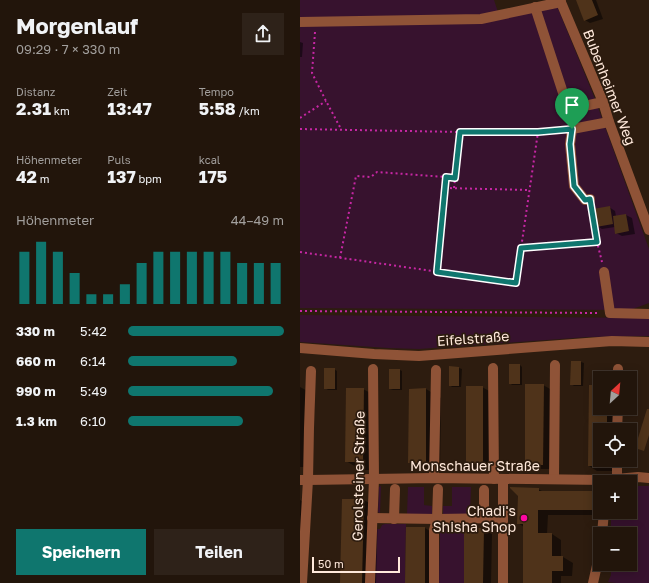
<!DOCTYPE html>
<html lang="de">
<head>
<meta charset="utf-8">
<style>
	body { margin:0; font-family:"Golos Text",sans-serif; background:#2e2219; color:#f1f3f6; height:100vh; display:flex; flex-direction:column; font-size:15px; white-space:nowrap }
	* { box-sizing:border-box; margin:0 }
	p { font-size:13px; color:#a29f9d }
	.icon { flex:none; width:22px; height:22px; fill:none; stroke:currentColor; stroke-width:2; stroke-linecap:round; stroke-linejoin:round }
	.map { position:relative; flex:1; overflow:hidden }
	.panel { display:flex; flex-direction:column; background:#22150b; width:300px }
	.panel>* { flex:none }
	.needle { width:26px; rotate:26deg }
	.controls { position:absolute; left:293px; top:371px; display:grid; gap:8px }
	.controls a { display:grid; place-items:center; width:44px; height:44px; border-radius:0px; background:#22150b; box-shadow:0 2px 10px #0003,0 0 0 1px #3f342c; font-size:20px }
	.scale { position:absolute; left:12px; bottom:10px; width:88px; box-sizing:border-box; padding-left:4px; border:2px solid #ffe9db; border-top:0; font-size:11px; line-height:14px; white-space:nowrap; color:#ffe9db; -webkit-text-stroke:3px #2d1c0f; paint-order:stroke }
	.pin { position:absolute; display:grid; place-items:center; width:34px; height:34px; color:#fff; margin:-41px -17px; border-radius:50% 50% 50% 0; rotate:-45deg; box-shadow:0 0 4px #0007 }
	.pin .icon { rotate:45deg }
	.round { display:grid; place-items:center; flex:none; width:42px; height:42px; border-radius:0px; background:#2e2219 }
	.headline { display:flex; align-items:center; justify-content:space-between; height:68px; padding:0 16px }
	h1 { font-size:22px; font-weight:700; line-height:30px }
	.figures { display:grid; grid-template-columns:repeat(3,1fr); gap:6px; height:68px; padding:4px 16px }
	.figures div { display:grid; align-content:center }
	.figures b { font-size:17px; font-weight:700 }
	.figures small { font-size:11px; font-weight:400 }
	.figures p { font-size:11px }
	.chart { height:112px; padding:8px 16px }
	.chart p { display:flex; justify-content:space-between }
	.chart svg { width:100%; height:72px; margin-top:4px; stroke:#0f766e; stroke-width:6 }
	.primary-button { display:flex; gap:8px; margin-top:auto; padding:8px 16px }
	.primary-button a { flex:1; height:46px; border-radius:0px; background:#0f766e; color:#fff; font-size:16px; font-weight:700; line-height:46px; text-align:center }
	.primary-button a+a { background:#2e2219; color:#f1f3f6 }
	ul { padding:0 16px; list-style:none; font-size:13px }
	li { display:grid; grid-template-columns:64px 48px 1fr; align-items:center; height:30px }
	li i { height:10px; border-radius:5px; background:#0f766e }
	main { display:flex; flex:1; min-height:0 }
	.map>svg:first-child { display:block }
	.green { fill:#37122e }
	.shadow { fill:#0007 }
	.building { fill:#4f331a }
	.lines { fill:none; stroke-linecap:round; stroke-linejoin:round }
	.path { stroke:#c727a4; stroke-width:2; stroke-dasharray:2 3; stroke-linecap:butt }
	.minor { stroke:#8f5337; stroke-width:10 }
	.route-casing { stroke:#fff; stroke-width:8 }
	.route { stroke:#0f766e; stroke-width:5 }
	.poi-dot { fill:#ff07a1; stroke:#2d1c0f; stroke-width:1.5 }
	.labels { text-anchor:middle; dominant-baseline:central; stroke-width:3.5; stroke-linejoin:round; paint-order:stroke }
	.street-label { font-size:14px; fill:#ffe9db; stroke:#2d1c0f }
	.poi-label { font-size:14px; fill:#ffe9db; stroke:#2d1c0f; text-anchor:end }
</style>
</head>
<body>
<main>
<section class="panel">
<div class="headline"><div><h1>Morgenlauf</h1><p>09:29 · 7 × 330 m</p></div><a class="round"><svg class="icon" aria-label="share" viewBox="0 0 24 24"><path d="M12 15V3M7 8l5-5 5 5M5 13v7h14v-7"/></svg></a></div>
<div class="figures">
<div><p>Distanz</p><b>2.31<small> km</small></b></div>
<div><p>Zeit</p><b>13:47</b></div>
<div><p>Tempo</p><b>5:58<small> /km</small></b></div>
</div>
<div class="figures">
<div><p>Höhenmeter</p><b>42<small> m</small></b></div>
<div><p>Puls</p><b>137<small> bpm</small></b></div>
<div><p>kcal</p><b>175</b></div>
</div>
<div class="chart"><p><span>Höhenmeter</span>44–49 m</p>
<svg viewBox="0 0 160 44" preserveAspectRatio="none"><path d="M5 44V12M15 44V6M25 44V12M35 44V25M45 44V38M55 44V38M65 44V32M75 44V19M85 44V12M95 44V12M105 44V12M115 44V12M125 44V12M135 44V19M145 44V19M155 44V19"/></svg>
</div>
<ul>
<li><b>330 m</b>5:42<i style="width:100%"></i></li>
<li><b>660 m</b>6:14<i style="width:70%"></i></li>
<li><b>990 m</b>5:49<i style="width:93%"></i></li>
<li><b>1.3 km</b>6:10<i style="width:74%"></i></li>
</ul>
<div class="primary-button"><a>Speichern</a><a>Teilen</a></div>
</section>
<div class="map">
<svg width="349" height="583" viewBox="0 0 349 583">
	<rect width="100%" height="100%" fill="#2d1c0f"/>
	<g class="green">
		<polygon points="0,0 194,0 198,12 257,6 295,99 349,249 349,303 330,310 0,308"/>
		<polygon points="0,315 349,318 349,336 288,337 119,349 88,348 0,342"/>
		<polygon points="81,486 80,513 78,512 79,487"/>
		<polygon points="330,486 349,486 349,583 316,583 308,582 311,575 311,564 330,564 330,534 311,534 311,512 330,512"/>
		<polygon points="108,487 124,487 124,505 132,506 132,514 107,514"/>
		<polygon points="152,487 171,487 170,515 143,514 143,506 152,506"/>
		<polygon points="85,524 106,524 105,583 75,583 77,529 80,529 82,525"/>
		<polygon points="148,524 164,525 164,583 139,583 140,530 143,530 144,527"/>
	</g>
	<g class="shadow">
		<polygon points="279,0 296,0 303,19 290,23 285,20"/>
		<polygon points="0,42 3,43 2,57 0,57"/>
		<polygon points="309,207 315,211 316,216 326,215 332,218 335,234 322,236 316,233 315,227 302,229 297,226"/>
		<polygon points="281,362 284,363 283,386 274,386 271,384"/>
		<polygon points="220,365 222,367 222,385 212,385 210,383"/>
		<polygon points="150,367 159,368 162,369 161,387 152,387 150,385"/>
		<polygon points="34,369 37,371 37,390 28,390 25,388"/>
		<polygon points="100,370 102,371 102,390 93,390 90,389"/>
		<polygon points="243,385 252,390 251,469 235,469 226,464"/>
		<polygon points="300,386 300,408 316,408 315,430 300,430 300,460 315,460 315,471 297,471 289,466"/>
		<polygon points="0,387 15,395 12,467 0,467"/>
		<polygon points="182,387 191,392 191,468 176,469 167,464"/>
		<polygon points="63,389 78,397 77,470 61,470 46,461"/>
		<polygon points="126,389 141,398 140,471 124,471 109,462"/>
		<polygon points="238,489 244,492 295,492 300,495 300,512 305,515 248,515 247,534 252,534 261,540 261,557 263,557 273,563 272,576 261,576 261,583 224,583 224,527 218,523"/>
		<polygon points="0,500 10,506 0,583"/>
		<polygon points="64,500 78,508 76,583 41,583"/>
		<polygon points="107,528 125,528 133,533 133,583 106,583"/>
		<polygon points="184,529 192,534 191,583 165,583"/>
	</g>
	<g class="building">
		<polygon points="276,0 292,0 298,15 284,21"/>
		<polygon points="310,206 313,224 296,227 293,209"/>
		<polygon points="326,214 329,231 315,234 313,216"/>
		<polygon points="271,361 281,361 281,385 270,385"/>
		<rect x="209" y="364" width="11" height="20"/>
		<polygon points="149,366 159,367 159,386 149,386"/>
		<rect x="24" y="368" width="11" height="21"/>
		<rect x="89" y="369" width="11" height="20"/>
		<polygon points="225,384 244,384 243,465 225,465"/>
		<polygon points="289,385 300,385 300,408 307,408 307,430 300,430 300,466 288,466"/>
		<rect x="166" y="386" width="17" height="78"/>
		<polygon points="46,388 64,388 63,462 45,462"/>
		<polygon points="126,388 126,463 108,463 109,389"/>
		<polygon points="347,409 349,409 349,435 344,451 335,448"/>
		<polygon points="210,487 239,488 239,491 296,491 296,510 238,510 238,533 252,533 252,556 263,556 263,571 252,571 252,583 223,583 223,524 217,524 218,496 210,488"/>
		<polygon points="42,499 64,499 62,583 40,583"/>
		<polygon points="106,527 125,527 125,583 105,583"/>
		<polygon points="164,528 184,528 183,583 164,583"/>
	</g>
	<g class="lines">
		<g class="path">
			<polyline points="15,32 12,73 26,101 41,129"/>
			<polyline points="0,118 26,101"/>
			<polyline points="0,129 160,132 238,132 261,130"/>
			<polyline points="145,188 229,190"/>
			<polyline points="154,188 160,132"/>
			<polyline points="292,210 297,242"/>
			<polyline points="221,248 297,242 302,262"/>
			<polyline points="0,252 216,283 238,132"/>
			<polyline points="40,258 56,176 71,177 77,172 146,177 155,178"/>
			<polyline points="137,272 146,177"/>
			<polyline points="0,311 299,313"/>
		</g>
		<g class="minor">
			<polyline points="260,0 303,102 309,122 349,230"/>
			<polyline points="235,7 266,102 275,108 303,102"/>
			<polyline points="0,22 181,19 261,2"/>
			<polyline points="290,199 285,200 274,186 270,144 272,129 309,122"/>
			<polyline points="304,272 310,313 349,314"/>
			<polyline points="0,348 74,354 119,356 312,341 349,342"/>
			<polyline points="193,368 194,479"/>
			<polyline points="318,378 318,369"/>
			<polyline points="317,430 318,408"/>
			<polyline points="134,478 136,370"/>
			<polyline points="317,478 317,460"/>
			<polyline points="254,479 255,365"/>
			<polyline points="0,480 8,480 134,478 305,480 338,477 349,478"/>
			<polyline points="72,518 137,519 203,518"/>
			<polyline points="184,518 184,490"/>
			<polyline points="94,519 95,489"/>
			<polyline points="302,534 304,512"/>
			<polyline points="2,583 8,480 9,428 11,371"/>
			<polyline points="70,583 74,479 73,369"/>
			<polyline points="134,583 134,530 137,519 138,489"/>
			<polyline points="203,583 203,479"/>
			<polyline points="293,583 300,552"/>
		</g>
	</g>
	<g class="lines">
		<g class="route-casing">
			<polygon id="route" points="272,129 270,144 274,186 285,200 290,199 297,242 221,248 216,283 137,272 146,177 155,178 160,132 238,132"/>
		</g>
		<use href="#route" class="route"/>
	</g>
	<circle class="poi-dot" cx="224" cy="518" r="4"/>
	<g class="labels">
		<g class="street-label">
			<text transform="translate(310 87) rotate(69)">Bubenheimer Weg</text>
			<text transform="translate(173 338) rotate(-4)">Eifelstraße</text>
			<text x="175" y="465">Monschauer Straße</text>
			<text transform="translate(58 476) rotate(-89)">Gerolsteiner Straße</text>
		</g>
		<g class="poi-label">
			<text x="216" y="510">Chadi's<tspan x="216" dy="16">Shisha Shop</tspan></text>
		</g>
	</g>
</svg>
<div class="controls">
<a><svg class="needle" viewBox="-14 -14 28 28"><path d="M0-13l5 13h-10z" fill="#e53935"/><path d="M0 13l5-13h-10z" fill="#a29f9d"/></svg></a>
<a><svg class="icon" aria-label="locate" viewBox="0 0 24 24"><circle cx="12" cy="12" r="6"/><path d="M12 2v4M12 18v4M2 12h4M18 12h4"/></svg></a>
<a>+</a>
<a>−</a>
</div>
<div class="scale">50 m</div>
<div class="pin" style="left:272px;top:129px;background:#1e9e55"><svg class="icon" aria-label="arrive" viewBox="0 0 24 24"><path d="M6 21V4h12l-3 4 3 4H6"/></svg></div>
</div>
</main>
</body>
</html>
